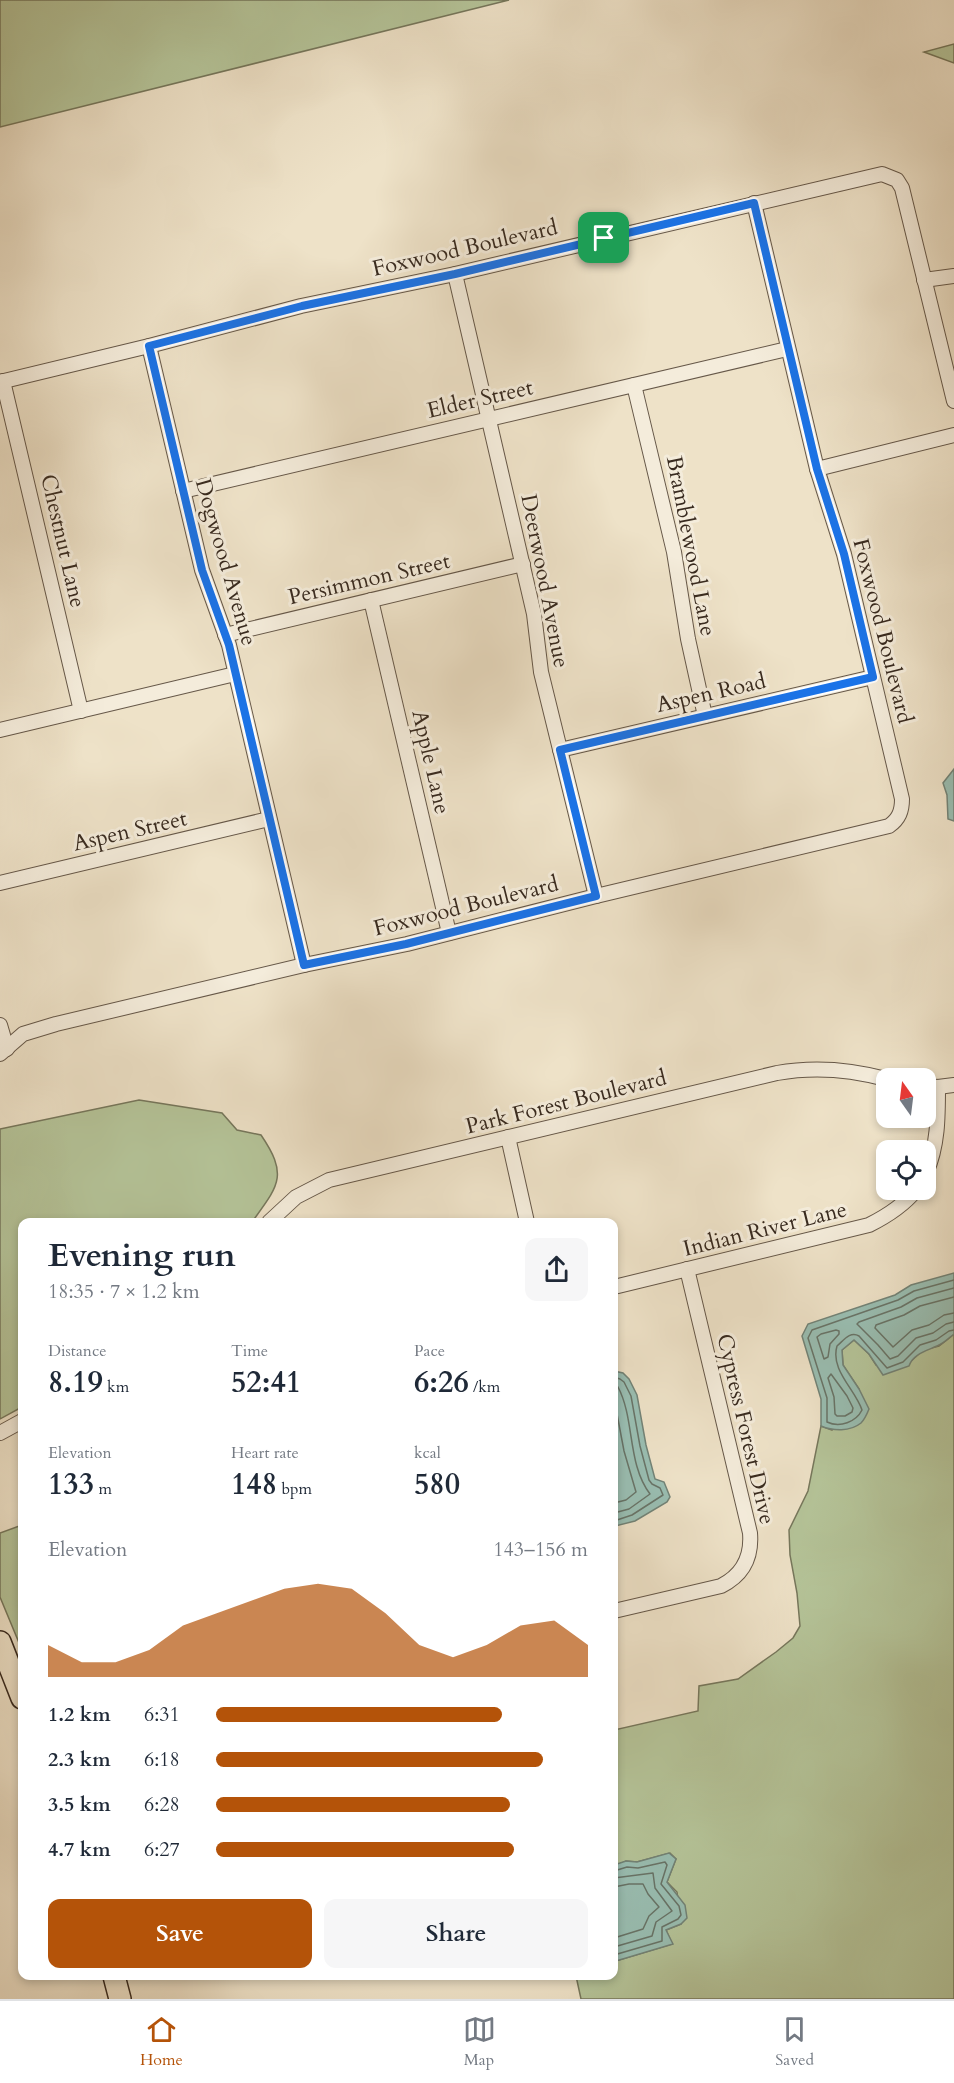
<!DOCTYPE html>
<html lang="en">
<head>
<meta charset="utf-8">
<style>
	body { margin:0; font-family:Cardo,serif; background:#f6f6f7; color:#1f2937; height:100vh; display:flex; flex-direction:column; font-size:22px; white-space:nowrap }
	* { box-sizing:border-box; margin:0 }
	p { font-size:20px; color:#747a83 }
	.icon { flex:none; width:33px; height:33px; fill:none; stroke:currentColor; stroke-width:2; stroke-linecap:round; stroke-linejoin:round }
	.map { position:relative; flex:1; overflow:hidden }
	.panel { position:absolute; left:18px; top:1218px; width:600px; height:762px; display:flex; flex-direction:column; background:#fff; border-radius:12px; box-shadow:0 3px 9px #0003 }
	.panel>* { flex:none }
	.needle { width:39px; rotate:346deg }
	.buttons { position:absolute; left:876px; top:1068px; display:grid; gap:12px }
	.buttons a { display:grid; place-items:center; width:60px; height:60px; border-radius:12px; background:#fff; box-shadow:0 3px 9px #0003; font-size:30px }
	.pin { position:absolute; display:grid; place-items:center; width:51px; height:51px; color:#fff; margin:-26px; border-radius:12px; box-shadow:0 3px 9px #0006 }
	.round { display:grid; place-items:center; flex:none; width:63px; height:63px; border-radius:12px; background:#f6f6f7 }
	.summary { display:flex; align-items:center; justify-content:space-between; height:102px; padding:0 30px }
	h1 { font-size:33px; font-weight:800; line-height:45px }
	.metrics { display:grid; grid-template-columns:repeat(3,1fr); gap:9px; height:102px; padding:6px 30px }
	.metrics div { display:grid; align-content:center }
	.metrics b { font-size:30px; font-weight:800 }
	.metrics small { font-size:16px; font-weight:400 }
	.metrics p { font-size:16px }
	.chart { height:168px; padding:12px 30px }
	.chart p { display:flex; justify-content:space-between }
	.chart svg { width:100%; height:108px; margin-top:6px; fill:#b45309; opacity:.7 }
	.button { display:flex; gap:12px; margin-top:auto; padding:12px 30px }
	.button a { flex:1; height:69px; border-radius:12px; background:#b45309; color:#fff; font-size:24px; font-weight:800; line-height:69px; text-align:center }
	.button a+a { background:#f6f6f7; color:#1f2937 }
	ul { padding:0 30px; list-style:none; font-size:20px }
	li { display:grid; grid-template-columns:96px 72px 1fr; align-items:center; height:45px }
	li i { height:15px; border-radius:8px; background:#b45309 }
	.tab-bar { display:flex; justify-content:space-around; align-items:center; height:84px; border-top:2px solid #e0e1e3; background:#fff; font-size:16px; color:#747a83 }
	.tab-bar a { display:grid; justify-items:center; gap:3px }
	.tab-bar .on { color:#b45309 }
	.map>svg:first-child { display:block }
	.green { fill:#b5c499; stroke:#76775c; stroke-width:1.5 }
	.water { fill:#99beb2; stroke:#728377; stroke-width:1.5 }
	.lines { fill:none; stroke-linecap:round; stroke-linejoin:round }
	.shore { stroke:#687468; stroke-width:1.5 }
	.street-casing { stroke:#665849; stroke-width:16 }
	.primary-casing { stroke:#382a1f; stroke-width:24 }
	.street { stroke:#f4ecdb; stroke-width:14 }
	.primary { stroke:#eee2c8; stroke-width:21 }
	.route-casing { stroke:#fff; stroke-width:12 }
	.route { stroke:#1a73e8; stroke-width:8 }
	.labels { text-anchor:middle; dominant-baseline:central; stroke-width:6; stroke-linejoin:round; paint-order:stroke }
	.street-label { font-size:22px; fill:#382a1f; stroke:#f4ecdb }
</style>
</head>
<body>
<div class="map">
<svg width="954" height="1999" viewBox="0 0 954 1999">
	<rect width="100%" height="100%" fill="#eee2c8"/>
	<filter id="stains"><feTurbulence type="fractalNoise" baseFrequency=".00333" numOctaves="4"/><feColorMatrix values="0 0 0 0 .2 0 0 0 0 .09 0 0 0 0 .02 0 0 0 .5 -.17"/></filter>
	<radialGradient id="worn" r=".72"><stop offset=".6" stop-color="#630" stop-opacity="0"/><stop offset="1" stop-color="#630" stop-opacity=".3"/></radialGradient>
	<g class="green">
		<polygon points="0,0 509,0 0,127"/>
		<polygon points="954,44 954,63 924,52"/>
		<path d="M139,1100L222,1113L237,1130L261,1135C289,1176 278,1186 252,1222H22V1407L0,1419V1129Z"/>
		<polygon points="954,1334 954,1999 581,1999 576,1976 614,1976 614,1960 616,1961 672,1944 666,1930 681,1924 677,1892 667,1882 676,1859 670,1853 637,1862 626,1861 614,1867 614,1730 698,1711 699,1686 738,1679 776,1652 793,1638 800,1626 797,1593 790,1555 789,1530 808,1491 821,1426 832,1430 859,1389 843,1365 842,1350 854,1340 869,1354 876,1365 910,1362 923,1350 939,1346"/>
		<polygon points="22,1525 22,1650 0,1597 0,1533"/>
	</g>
	<g class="water">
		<polygon points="954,769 954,821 948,819 947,795 943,783"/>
		<path d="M954,1273V1334C949,1338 943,1344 937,1346C926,1351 913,1354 909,1366L883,1375L869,1354L854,1340L842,1350L843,1365L859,1389L869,1409C867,1414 864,1420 861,1423C850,1432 833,1431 821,1426V1399L802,1336L808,1324L895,1295L911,1285Z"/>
		<polygon points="614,1371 623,1373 629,1379 637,1395 646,1445 655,1479 664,1482 670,1497 667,1502 635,1521 615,1526 614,1530"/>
		<polygon points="669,1853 676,1859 667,1882 685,1905 687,1918 681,1924 666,1930 673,1944 616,1961 614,1960 614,1865 626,1861 637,1862"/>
	</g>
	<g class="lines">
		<g class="shore">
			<path d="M954,1280L914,1291L898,1300L812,1330L808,1338L827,1398V1422C840,1428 856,1422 862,1410C855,1389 830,1370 837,1346C844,1340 850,1331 859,1336L887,1368L903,1362L920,1345L936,1340L949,1331L954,1330"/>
			<polyline points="954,1288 917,1298 901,1307 859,1322 857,1324 878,1345 890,1359 898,1356 916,1338 933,1333 946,1324 954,1322"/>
			<polyline points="954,1297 920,1306 904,1315 876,1325 875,1328 893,1347 912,1330 929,1325 944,1315 954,1313"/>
			<polygon points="836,1330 839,1331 839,1334 830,1344 828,1357 824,1359 817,1337 821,1334"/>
			<polygon points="831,1374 847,1396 853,1408 852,1412 845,1416 837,1416 835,1414 834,1397 828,1378"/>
			<polyline points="614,1377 620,1379 624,1382 631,1396 640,1446 649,1480 652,1484 660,1488 663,1495 632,1515 614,1521"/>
			<path d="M614,1385L618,1387C635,1419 627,1464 650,1494L629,1509L614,1513"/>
			<polyline points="614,1398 624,1451 636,1492 626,1500 614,1503"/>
			<polyline points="614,1871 627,1867 638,1868 665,1862 667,1865 661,1884 679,1906 681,1915 678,1919 662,1927 662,1941 614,1955"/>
			<polyline points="614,1878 653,1873 655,1888 672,1911 656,1922 652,1936 614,1947"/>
			<polyline points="614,1887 629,1884 643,1884 648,1894 659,1907 649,1916 643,1929 614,1938"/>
		</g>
		<g class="street-casing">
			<g id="street">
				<polyline points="455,274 534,614 541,672 596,896"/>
				<polyline points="924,280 954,276"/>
				<polyline points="149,346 202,570 229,645 304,965"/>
				<polyline points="3,381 81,711"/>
				<polyline points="0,382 149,346 301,306 455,274 882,174 897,180 902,188 954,401"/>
				<polyline points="634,385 674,552 688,639 705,716"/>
				<polyline points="817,469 954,435"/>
				<polyline points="183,491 787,349"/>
				<polyline points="371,600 449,933"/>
				<polyline points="225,635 523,564"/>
				<polyline points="0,730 235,674"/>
				<polyline points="560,750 873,677"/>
				<polyline points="0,883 269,819"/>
				<polyline points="0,1025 7,1049"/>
				<path d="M0,1054L23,1034L56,1024L304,965L407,944L596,896L889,826C899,819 902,811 902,799L844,554L817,469L754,203"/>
				<polyline points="926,1086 938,1087 954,1085"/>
				<polyline points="508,1137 527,1222"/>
				<path d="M926,1173C938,1146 938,1117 938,1087"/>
				<path d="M269,1222L296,1197L329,1180L777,1073C815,1066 849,1069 886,1079"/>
				<path d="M614,1287L869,1225C887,1216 903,1206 916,1190"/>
				<polyline points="0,1433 22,1421"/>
				<path d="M614,1611L721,1586C743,1575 752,1557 750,1533L687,1269"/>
			</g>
		</g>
		<g class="primary-casing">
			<g id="primary">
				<polyline points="0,1642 22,1698"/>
				<polyline points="114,1976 120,1999"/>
			</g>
		</g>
		<use href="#street" class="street"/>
		<use href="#primary" class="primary"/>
	</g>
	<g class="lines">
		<g class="route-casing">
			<polygon id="route" points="754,203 817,469 844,554 873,677 560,750 596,896 406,944 304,965 229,645 202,570 149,346 302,306 455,274"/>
		</g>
		<use href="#route" class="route"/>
	</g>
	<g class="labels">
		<g class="street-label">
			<text transform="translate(465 248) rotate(-13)">Foxwood Boulevard</text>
			<text transform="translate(480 399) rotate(-13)">Elder Street</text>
			<text transform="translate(63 541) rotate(77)">Chestnut Lane</text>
			<text transform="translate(691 546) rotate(79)">Bramblewood Lane</text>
			<text transform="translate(226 562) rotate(74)">Dogwood Avenue</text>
			<text transform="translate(369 579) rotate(-13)">Persimmon Street</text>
			<text transform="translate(545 581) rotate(79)">Deerwood Avenue</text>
			<text transform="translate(883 631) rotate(76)">Foxwood Boulevard</text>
			<text transform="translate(711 693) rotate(-13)">Aspen Road</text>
			<text transform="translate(431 762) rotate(77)">Apple Lane</text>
			<text transform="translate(130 831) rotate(-13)">Aspen Street</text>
			<text transform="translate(466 906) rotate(-14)">Foxwood Boulevard</text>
			<text transform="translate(566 1102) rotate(-14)">Park Forest Boulevard</text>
			<text transform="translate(765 1229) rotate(-14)">Indian River Lane</text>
			<text transform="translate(746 1429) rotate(77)">Cypress Forest Drive</text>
		</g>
	</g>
	<rect width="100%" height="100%" filter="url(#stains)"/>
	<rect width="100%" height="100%" fill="url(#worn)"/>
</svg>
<div class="buttons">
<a><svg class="needle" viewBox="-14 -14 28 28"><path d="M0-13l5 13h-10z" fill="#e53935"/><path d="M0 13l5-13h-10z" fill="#747a83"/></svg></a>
<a><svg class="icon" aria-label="locate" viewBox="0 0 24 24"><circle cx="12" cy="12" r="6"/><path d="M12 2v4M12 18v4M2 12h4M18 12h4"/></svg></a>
</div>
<div class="pin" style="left:604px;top:238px;background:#1e9e55"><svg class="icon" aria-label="arrive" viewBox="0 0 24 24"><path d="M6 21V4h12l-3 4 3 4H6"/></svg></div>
<section class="panel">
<div class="summary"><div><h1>Evening run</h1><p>18:35 · 7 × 1.2 km</p></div><a class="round"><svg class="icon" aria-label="share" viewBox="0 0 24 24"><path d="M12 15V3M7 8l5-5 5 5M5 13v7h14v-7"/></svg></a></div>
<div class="metrics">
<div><p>Distance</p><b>8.19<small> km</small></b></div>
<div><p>Time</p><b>52:41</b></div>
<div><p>Pace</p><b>6:26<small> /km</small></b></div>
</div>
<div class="metrics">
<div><p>Elevation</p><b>133<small> m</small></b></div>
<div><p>Heart rate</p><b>148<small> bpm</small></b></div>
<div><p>kcal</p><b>580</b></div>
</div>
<div class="chart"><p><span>Elevation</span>143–156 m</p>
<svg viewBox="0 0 160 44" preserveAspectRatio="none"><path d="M0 44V31L10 38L20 38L30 33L40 23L50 18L60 13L70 8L80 6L90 8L100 18L110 31L120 36L130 31L140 23L150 21L160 31V44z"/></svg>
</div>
<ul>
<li><b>1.2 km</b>6:31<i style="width:77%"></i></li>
<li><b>2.3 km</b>6:18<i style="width:88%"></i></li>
<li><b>3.5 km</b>6:28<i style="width:79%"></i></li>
<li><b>4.7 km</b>6:27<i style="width:80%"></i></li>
</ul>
<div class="button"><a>Save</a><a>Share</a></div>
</section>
</div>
<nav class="tab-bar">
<a class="on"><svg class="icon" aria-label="home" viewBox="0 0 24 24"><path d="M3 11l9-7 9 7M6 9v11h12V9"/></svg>Home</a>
<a><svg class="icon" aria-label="map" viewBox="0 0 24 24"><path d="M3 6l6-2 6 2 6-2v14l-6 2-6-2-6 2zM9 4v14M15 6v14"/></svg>Map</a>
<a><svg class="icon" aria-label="saved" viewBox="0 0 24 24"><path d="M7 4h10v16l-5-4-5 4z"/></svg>Saved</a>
</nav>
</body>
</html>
